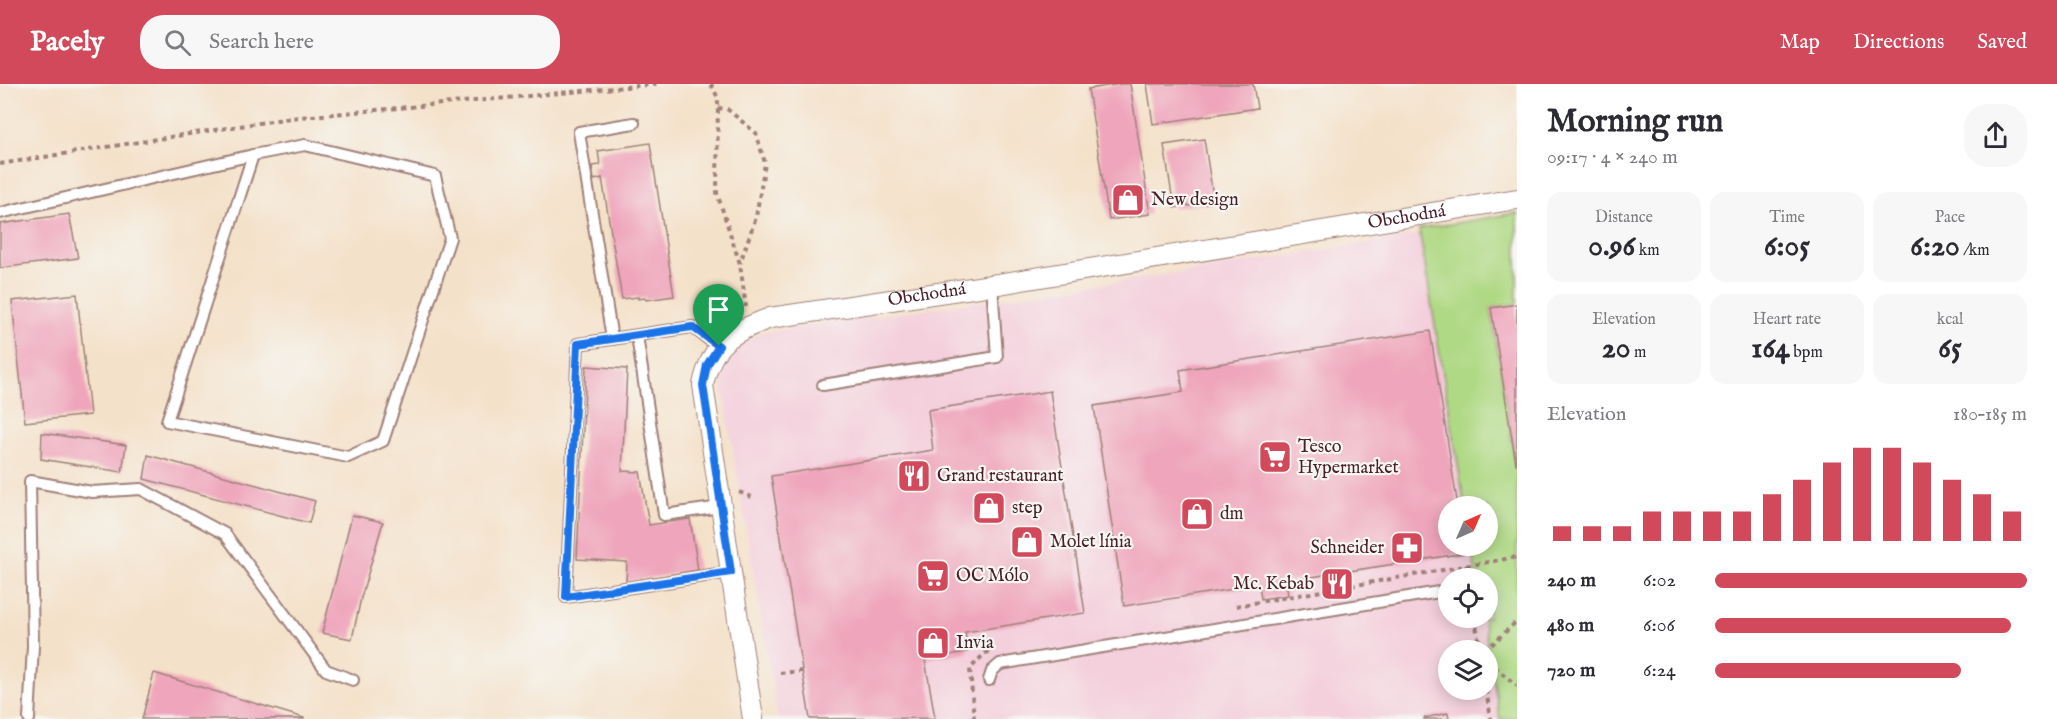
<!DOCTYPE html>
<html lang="en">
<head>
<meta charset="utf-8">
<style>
	body { margin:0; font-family:"IM FELL English",serif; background:#f7f7f7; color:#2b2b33; height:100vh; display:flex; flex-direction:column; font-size:22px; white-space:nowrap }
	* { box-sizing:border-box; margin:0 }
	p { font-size:20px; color:#7c7c81 }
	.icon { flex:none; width:33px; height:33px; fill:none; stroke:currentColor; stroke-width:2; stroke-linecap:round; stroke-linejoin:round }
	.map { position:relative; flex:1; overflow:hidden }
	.side { display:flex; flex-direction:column; background:#fff; width:540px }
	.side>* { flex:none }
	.needle { width:39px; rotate:45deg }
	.fabs { position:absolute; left:1438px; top:412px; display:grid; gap:12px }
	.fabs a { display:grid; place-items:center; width:60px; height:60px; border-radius:50%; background:#fff; box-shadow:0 3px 15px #0003; font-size:30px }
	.pin { position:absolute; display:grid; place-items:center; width:51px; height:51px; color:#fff; margin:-62px -26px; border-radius:50% 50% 50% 0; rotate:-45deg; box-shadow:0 0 6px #0007 }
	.pin .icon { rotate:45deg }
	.round { display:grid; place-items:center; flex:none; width:63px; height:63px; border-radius:24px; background:#f7f7f7 }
	.headline { display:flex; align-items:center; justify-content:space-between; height:102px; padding:0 30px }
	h1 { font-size:33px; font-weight:700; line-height:45px }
	.stats { display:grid; grid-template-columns:repeat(3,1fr); gap:9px; height:102px; padding:6px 30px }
	.stats div { display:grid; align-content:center; border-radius:15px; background:#f7f7f7; text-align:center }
	.stats b { font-size:30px; font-weight:700 }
	.stats small { font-size:16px; font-weight:400 }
	.stats p { font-size:16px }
	.chart { height:168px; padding:12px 30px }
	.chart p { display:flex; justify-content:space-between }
	.chart svg { width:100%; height:108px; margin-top:6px; stroke:#d1495b; stroke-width:6 }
	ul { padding:0 30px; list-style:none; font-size:20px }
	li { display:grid; grid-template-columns:96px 72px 1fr; align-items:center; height:45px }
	li i { height:15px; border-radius:8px; background:#d1495b }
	header { display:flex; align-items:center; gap:36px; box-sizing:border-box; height:84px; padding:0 30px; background:#d1495b; color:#fff }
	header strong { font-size:28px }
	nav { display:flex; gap:33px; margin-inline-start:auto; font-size:21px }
	.search { width:420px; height:54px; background:#f7f7f7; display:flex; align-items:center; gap:15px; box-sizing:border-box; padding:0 21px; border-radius:24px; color:#7c7c81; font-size:22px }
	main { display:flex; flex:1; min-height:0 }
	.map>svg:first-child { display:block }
	.built { fill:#f4cfdc; fill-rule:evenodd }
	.grass { fill:#b0d985; stroke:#7d7c58; stroke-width:1.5 }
	.building { fill:#efa5bb }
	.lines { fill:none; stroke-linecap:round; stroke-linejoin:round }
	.service-casing { stroke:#9f807a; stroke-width:14 }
	.minor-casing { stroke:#9f807a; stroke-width:22 }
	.path { stroke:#9f807a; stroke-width:4; stroke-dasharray:4.5 4.5; stroke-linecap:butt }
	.service { stroke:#fff; stroke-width:10 }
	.minor { stroke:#fff; stroke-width:20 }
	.route-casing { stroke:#fff; stroke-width:12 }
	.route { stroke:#1a73e8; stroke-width:8 }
	.labels { text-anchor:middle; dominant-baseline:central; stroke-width:4.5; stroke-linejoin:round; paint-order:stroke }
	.poi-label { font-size:18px; fill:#4a1f2b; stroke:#f6f6f2; text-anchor:start }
	.street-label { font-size:18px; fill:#4a1f2b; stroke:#f6f6f2 }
</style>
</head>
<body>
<header>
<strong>Pacely</strong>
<div class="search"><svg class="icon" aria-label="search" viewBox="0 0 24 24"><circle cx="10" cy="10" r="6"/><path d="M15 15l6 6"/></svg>Search here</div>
<nav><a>Map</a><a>Directions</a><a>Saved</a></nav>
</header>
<main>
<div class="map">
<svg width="1517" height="635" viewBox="0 0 1517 635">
	<rect width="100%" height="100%" fill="#f6f6f2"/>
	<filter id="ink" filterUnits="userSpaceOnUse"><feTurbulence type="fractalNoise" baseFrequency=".0167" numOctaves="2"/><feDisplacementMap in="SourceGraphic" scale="12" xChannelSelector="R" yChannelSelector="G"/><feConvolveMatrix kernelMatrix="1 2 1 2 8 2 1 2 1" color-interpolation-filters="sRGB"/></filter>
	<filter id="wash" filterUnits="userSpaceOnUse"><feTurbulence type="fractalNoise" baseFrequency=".008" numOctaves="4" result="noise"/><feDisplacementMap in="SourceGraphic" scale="24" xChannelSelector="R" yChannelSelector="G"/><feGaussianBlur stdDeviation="1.35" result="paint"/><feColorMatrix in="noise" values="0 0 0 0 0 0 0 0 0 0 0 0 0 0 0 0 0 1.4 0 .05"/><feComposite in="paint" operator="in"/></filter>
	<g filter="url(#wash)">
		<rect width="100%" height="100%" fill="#f4e1c9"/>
		<path class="built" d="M1517,135V635H778L723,307L725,273L758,249L1192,187ZM1449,423H1488V462H1449ZM1449,495H1488V534H1449ZM1449,567H1488V606H1449Z"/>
		<polygon class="grass" points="1517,129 1517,220 1491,224 1517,388 1517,635 1500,635 1483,534 1488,534 1488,495 1477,495 1471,462 1488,462 1488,423 1465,423 1419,145"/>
		<g id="blocks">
			<g class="building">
				<polygon points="1121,0 1130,0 1150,130 1109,136 1088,5"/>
				<polygon points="1147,0 1253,0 1257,24 1153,40"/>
				<polygon points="1204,55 1214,118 1174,124 1164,61"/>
				<polygon points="650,59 674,212 646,216 645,214 638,215 638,213 622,215 602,94 594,96 592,82 600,81 598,67"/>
				<polygon points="69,130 78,174 0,184 0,140"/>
				<polygon points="77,210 90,331 25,338 12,217"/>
				<polygon points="1517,220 1517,380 1516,380 1491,224"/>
				<polygon points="1430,247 1458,423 1449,423 1449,462 1464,462 1465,469 1286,497 1288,511 1261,515 1259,501 1124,522 1094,322 1183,308 1180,286"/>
				<polygon points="586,282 627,285 622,387 640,388 649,441 690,435 698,486 626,498 627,478 577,475"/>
				<polygon points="1050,307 1085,529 965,548 968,568 925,575 935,634 810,635 771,392 933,366 928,326"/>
				<polygon points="42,349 126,361 122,388 41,375"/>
				<polygon points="148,371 315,417 309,439 144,395"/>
				<polygon points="352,431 383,438 361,514 352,555 322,549"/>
				<polygon points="154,589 304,634 304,635 142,635"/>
				<polygon points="1448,629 1449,635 1424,635 1424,634"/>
			</g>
		</g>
	</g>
	<g filter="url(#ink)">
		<use href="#blocks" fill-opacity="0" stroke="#9f807a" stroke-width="1.5"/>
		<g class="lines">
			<g class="service-casing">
				<g id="service">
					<polygon points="305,61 435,92 450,154 383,357 348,373 167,337 253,71"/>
					<polyline points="0,129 253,71"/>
					<polyline points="637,252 664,431 721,423"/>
					<polyline points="612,255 579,48 634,39"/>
					<polyline points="719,263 692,243 578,260 566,513 731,488"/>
					<polyline points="823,301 997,273 992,201"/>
					<polyline points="989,596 992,587 1000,580 1439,508"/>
					<polyline points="29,635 33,562 30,397 92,408 141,405 225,450 326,586 353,596"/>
				</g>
			</g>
			<g class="minor-casing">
				<g id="minor">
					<path id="s1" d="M753,635L703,301C712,258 731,249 770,234L992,201L1517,115"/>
				</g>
			</g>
			<g class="path">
				<polyline points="711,0 718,14 717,109 740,180 746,223"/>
				<polyline points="718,24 727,25 756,49 765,79 756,133 740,179"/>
				<polyline points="0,80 290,34 658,0"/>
				<polyline points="739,408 752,413"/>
				<polyline points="1466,480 1469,495"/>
				<polyline points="1236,522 1517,473"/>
				<polyline points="1475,534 1480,567"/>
				<polyline points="1485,567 1517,537"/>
				<polyline points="1488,577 1517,602"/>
				<polyline points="780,589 802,587"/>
				<polyline points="1486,606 1491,635"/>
				<polyline points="974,635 970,585 985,569 990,568"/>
			</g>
			<use href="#service" class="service"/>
			<use href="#minor" class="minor"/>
		</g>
	</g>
	<g class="lines" filter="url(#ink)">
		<g class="route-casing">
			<polygon id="route" points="692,243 719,262 707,281 703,301 731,488 566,513 578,260"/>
		</g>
		<use href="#route" class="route"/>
	</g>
	<defs>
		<g id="shop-square" transform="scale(1.725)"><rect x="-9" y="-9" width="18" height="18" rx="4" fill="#d1495b" stroke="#f6f6f2"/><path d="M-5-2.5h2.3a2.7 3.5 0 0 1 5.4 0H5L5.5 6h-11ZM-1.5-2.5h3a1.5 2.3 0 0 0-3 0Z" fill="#fff"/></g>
		<g id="supermarket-square" transform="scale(1.725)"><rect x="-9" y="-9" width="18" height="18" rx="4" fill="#d1495b" stroke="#f6f6f2"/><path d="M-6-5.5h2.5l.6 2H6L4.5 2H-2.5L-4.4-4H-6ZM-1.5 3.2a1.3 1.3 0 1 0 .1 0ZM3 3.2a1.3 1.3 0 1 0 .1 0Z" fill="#fff"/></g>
		<g id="restaurant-square" transform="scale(1.725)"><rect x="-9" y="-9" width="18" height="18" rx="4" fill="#d1495b" stroke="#f6f6f2"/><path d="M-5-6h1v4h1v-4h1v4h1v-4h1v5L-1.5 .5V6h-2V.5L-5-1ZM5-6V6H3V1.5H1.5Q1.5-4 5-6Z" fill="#fff"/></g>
		<g id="pharmacy-square" transform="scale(1.725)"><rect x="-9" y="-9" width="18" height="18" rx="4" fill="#d1495b" stroke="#f6f6f2"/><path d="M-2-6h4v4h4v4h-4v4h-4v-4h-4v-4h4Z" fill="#fff"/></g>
	</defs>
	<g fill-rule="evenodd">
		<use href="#shop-square" x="1128" y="116"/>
		<use href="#supermarket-square" x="1275" y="373"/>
		<use href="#restaurant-square" x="914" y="392"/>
		<use href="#shop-square" x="989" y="424"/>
		<use href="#shop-square" x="1197" y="430"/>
		<use href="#shop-square" x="1027" y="458"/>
		<use href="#pharmacy-square" x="1407" y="464"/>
		<use href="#supermarket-square" x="933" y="492"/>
		<use href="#restaurant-square" x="1337" y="500"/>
		<use href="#shop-square" x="933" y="559"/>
	</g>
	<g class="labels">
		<g class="poi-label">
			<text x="1151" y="116">New design</text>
			<text x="1298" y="363">Tesco<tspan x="1298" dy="21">Hypermarket</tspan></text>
			<text x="937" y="392">Grand restaurant</text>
			<text x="1012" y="424">step</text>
			<text x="1220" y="430">dm</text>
			<text x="1050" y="458">Molet línia</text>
			<text x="1384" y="464" text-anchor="end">Schneider</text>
			<text x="956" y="492">OC Mólo</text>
			<text x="1314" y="500" text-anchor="end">Mc. Kebab</text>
			<text x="956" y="559">Invia</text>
		</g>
		<g class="street-label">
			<text stroke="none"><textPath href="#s1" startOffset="1083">Obchodná</textPath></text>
			<text stroke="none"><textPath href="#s1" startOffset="597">Obchodná</textPath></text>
		</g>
	</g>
</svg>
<div class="fabs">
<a><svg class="needle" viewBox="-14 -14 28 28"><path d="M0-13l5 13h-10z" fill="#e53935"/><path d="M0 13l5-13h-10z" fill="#7c7c81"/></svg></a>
<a><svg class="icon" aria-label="locate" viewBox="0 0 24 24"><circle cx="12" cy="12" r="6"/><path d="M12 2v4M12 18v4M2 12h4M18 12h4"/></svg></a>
<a><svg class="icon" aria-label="layers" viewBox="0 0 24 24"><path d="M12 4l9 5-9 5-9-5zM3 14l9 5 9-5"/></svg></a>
</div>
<div class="pin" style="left:719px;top:262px;background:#1e9e55"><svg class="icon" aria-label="arrive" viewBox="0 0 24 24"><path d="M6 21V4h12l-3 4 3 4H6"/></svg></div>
</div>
<section class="side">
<div class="headline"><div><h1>Morning run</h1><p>09:17 · 4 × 240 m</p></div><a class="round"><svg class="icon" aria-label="share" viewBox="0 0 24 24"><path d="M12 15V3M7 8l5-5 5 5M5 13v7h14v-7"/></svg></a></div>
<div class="stats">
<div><p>Distance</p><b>0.96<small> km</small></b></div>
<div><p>Time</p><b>6:05</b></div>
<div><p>Pace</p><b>6:20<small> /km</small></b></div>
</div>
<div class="stats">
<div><p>Elevation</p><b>20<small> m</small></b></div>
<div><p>Heart rate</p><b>164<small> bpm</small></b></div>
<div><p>kcal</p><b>65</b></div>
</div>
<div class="chart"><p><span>Elevation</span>180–185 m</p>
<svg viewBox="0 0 160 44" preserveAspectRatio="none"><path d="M5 44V38M15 44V38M25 44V38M35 44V32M45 44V32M55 44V32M65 44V32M75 44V25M85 44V19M95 44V12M105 44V6M115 44V6M125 44V12M135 44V19M145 44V25M155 44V32"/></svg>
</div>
<ul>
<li><b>240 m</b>6:02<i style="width:100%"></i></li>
<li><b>480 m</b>6:06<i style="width:95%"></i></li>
<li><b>720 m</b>6:24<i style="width:79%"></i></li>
</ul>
</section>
</main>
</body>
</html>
